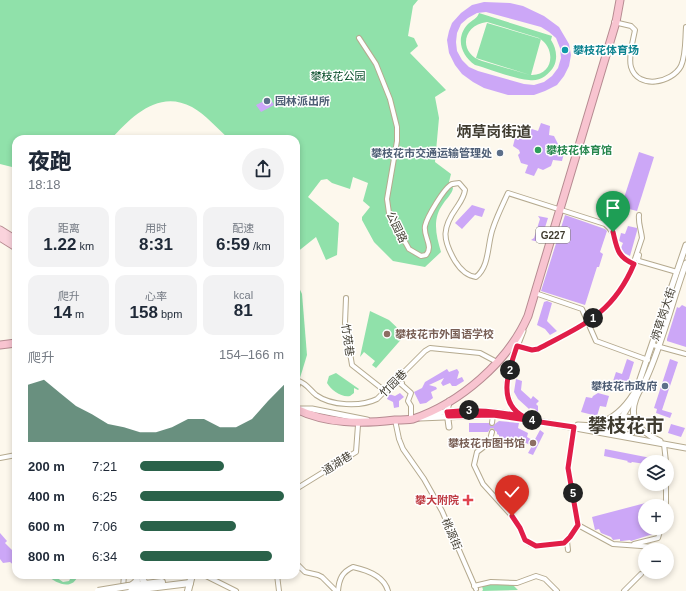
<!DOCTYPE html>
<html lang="zh">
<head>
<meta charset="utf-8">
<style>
	body { margin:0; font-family:Helvetica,"Noto Sans SC",sans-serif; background:#f2f2f3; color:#1f2937; height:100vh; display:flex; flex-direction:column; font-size:15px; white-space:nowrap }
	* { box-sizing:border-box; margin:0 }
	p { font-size:13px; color:#747a83 }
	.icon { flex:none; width:22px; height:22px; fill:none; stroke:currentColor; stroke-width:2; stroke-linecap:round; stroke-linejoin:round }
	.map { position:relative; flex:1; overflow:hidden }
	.sheet { position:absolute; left:12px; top:135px; width:288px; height:444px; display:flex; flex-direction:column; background:#fff; border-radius:12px; box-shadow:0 2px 6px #0003 }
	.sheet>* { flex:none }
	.tools { position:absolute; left:638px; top:455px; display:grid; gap:8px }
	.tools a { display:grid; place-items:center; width:36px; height:36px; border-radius:50%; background:#fff; box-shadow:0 2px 6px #0003; font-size:20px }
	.pin { position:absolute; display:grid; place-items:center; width:34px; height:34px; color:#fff; margin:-41px -17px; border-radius:50% 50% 50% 0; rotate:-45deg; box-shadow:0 0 4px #0007 }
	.pin .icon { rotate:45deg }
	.km { position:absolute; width:20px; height:20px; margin:-10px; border-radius:50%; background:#222; color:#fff; font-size:11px; line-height:20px; text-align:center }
	.round { display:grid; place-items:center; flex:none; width:42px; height:42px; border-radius:21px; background:#f2f2f3 }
	.overview { display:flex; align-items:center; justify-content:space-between; height:68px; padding:0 16px }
	h1 { font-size:22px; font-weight:800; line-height:30px }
	.figures { display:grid; grid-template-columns:repeat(3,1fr); gap:6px; height:68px; padding:4px 16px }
	.figures div { display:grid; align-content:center; border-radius:10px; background:#f2f2f3; text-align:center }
	.figures b { font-size:17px; font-weight:800 }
	.figures small { font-size:11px; font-weight:400 }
	.figures p { font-size:11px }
	.chart { height:112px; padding:8px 16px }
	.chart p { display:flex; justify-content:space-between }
	.chart svg { width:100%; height:72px; margin-top:4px; fill:#2a624a; opacity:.7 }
	ul { padding:0 16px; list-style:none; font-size:13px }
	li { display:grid; grid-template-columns:64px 48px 1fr; align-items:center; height:30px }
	li i { height:10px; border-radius:5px; background:#2a624a }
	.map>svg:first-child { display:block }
	.green { fill:#90e1aa; fill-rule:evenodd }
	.building { fill:#cca7f7; fill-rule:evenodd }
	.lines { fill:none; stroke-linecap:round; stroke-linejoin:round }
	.minor-tunnel { stroke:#d7d2c7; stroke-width:4; stroke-dasharray:4 2; stroke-linecap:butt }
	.minor-casing { stroke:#b5aa8f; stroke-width:6 }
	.tertiary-casing { stroke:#b5aa8f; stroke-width:7 }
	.secondary-casing { stroke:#b5aa8f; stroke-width:8 }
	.primary-casing { stroke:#b68b91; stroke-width:9 }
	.trunk-casing { stroke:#b68b91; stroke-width:9 }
	.minor { stroke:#fff; stroke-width:4 }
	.tertiary { stroke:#fff; stroke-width:5 }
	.secondary { stroke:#fff; stroke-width:6 }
	.primary { stroke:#fad3dc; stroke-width:7 }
	.trunk { stroke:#f8c4d0; stroke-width:7 }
	.secondary-bridge-casing { stroke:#b5aa8f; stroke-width:8; stroke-linecap:butt }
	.secondary-bridge { stroke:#fff; stroke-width:6 }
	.route-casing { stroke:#fff; stroke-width:8 }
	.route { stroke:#e11d48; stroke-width:5 }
	.culture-dot { fill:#0f9aa8; stroke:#fff; stroke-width:1.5 }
	.service-dot { fill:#5c6f8a; stroke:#fff; stroke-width:1.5 }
	.leisure-dot { fill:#2e9e5b; stroke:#fff; stroke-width:1.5 }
	.education-dot { fill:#8d6e63; stroke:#fff; stroke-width:1.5 }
	.health-dot { fill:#e0444e; stroke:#fff; stroke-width:1.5 }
	.labels { text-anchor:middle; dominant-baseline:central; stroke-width:3; stroke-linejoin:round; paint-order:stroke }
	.shield { fill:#fff; stroke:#79766e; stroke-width:1 }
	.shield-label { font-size:10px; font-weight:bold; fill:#403c30 }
	.culture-label { font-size:11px; font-weight:bold; fill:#0d838f; stroke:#fff; text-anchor:start }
	.park-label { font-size:11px; fill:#014824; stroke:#fff }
	.service-label { font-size:11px; font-weight:bold; fill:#4e5e75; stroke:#fff; text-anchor:end }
	.leisure-label { font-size:11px; font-weight:bold; fill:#27864d; stroke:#fff; text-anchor:start }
	.street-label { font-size:11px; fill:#403c30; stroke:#fff }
	.education-label { font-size:11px; font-weight:bold; fill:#785e54; stroke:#fff; text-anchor:start }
	.health-label { font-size:11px; font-weight:bold; fill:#be3a42; stroke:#fff; text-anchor:end }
	.district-label { font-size:15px; font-weight:bold; fill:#403c30; stroke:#fff }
	.town-label { font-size:19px; font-weight:bold; fill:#403c30; stroke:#fff }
</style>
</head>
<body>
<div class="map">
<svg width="686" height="591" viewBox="0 0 686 591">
	<rect width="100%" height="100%" fill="#fdf8ed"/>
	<g class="green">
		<path d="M0,0H418L413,6L408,36L414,38L418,46L410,53L446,90L435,97L439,118L435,162L451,174L449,182L453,188C452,194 447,198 443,204C432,219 436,235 441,252L425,267L393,261L374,242L362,220V217L370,207L363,201L368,183L353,177L350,189L332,183L327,179L321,180L308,197L339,223L337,255L326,260L316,237L296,253V139H229C217,128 206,115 192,107C159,89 132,116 111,139H16V168L0,164Z"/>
		<path d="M479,13L552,36L551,40C556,48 558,57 554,66C549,75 539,82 529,80C514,79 490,69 475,65C461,55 455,38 468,24C472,20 477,19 479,13ZM487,22L539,38C557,49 553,76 531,75L541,39L487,23L476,58L530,75L482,61C458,53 462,25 487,22Z"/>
		<polygon points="296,281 302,294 307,355 296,391"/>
		<polygon points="370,311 389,320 405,335 376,368 372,365 375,361 364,352 360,357"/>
		<path d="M336,373L359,389L358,390L354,388V393L350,396C342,398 331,390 327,383L329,376Z"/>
		<path d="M47,575H53L63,582L69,581L72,575H78C73,591 56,584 47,575Z"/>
		<polygon points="490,584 513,585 518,590 482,591 483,590 482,586"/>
	</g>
	<g class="building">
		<path d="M484,2L510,3L523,6L544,16L559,27L569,44L571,55L569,66L564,76L557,85L545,91L534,95H508L484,88L473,82L462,74L455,65L449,53L447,40L449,31L452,23L461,13L472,5ZM486,12L541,27L549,32L556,38L560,48L561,58L558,68L552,76L544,82L534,85L524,84L478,71L469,67L462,60L457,51L456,42L457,33L461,24L468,18L477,13Z"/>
		<polygon points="270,98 274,105 261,112 256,105"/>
		<polygon points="541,123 550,126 549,135 554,136 558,144 557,149 564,153 562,161 553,160 551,166 543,170 538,168 534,176 525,173 528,165 521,163 518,155 520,153 519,150 513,146 515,138 523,139 525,136 525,133 532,129 538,131"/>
		<polygon points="639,152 654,157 637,211 621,207"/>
		<polygon points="472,205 485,209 482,217 475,215 462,229 455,223"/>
		<polygon points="565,215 605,229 607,231 600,252 603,254 599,267 597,267 585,305 541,291"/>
		<polygon points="538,216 548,218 541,240 542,243 531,240 534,238 540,219"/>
		<polygon points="628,226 637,228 637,231 630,256 624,253 621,248 623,243 619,241 621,233 625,234"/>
		<polygon points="547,301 552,303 547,321 557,331 550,335 545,329 537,325 544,302"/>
		<polygon points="682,305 686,307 686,347 667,341 667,339 677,307 679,308"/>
		<polygon points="627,359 634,362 627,385 613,381 616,372 622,374"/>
		<polygon points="670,359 678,362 662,410 672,413 670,418 656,413 657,409 654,408"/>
		<polygon points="447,369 449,372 457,369 459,372 457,379 462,377 464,381 456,386 452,386 450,383 443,386 441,383 444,378 429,385 436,387 437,389 431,392 433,398 426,403 420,404 414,392 422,388 425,382"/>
		<polygon points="516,379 522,381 521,390 531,399 533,396 539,401 536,404 538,406 538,412 535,409 530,408 529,409 518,399 514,392"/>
		<polygon points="400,393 404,397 399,401 399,407 394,408 393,402 387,399 389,394 395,396"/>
		<polygon points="598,393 609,396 606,407 600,406 597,416 581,412 586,397 592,398 593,396"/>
		<polygon points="499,421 519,423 518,428 528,433 527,437 534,441 540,430 544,433 533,455 528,453 532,446 514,437 513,440 508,444 503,443 499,439 499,435 497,434 497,432 493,429 490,429 488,432 469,432 469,423 489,423 492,426"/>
		<polygon points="671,424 685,428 681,437 668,433"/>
		<polygon points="605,449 656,459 655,462 645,462 645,464 632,462 631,463 627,462 628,461 604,456"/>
		<polygon points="653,501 654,506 645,506 645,528 657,528 656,533 631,541 630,540 622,541 620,541 620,539 613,540 611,537 601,533 599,529 595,530 592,517"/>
		<polygon points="0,533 7,541 5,543 12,550 14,548 16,551 16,567 10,562 3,563 0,559"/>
	</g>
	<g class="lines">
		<polyline class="minor-tunnel" points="492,432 492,423"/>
		<g class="minor-casing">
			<g id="minor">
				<path d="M614,22L631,26L635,30C633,41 628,57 631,67C638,90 672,83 681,66C686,55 685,40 686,27"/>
				<path d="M359,38L376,64L390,99L397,127V141L387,199L389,213L409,249L421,256L426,255C434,246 423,237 425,226C427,217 444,188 452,184C454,184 457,183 459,183L465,190C464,197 461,201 457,207C442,228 442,239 455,261C460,269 467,276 476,277C490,266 487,244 493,228C497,216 503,204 508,193L605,224C622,237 609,254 634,264"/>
				<polyline points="639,255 638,259 639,261 677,272"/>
				<polyline points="535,293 582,309 596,341 648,360"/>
				<polyline points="346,298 345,323 352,365 385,391"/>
				<polyline points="653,345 686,354"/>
				<path d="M517,346L532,350L538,349C571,332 608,316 626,281C633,268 637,252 642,238C641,229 638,223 639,215"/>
				<polyline points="402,383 401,384 411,393 408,401 411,406 411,417"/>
				<path d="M296,391L299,381C307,384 310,390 316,395C331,406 361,407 377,399L425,351L430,348L480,353L495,361"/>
				<polyline points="395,420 399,439 403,449 424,479 442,511 476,589"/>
				<polyline points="492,423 493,415"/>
				<polyline points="574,427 568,468 578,525 613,544 655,547"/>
				<polyline points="492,432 489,443 477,452 474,465 483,484 512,516 520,528 525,540 530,544 536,546 543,546 564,543 570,537 578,525"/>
				<polyline points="664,444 666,462"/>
				<polyline points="0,458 16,455"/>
				<polyline points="296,489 356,452 358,425"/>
				<polyline points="666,506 666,484"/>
				<polyline points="567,541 568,550"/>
				<polyline points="634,544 658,538 661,528"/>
				<polyline points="296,563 305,572 318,575 322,577 336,591"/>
				<polyline points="204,575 236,591"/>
				<polyline points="277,575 279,591"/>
				<polyline points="474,586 491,582 517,583 536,576 545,579 557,591"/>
				<polyline points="123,588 124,575"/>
				<path d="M338,591C339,579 342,572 353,567C367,570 384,576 388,591"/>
				<polyline points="624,591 641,574"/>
			</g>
		</g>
		<g class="tertiary-casing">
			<g id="tertiary">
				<path d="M523,331C513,357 492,399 524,417"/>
				<polyline points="636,391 686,245"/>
				<polyline points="300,409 312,409 367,420"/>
				<path d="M429,414C456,410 482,409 509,414"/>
				<circle cx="626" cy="426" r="9"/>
				<polyline points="420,418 493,415 526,419 686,448"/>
				<polyline points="613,418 622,417 633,399"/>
				<path d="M603,422C619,415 629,403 637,388"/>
				<polyline points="578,425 595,426 607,423 613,425 613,428 612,430 607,432"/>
				<polyline points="449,427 447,412 449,401"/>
				<path d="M660,441C649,436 637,428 634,416C631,403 640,390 646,379C663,342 672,301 686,263"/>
			</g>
		</g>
		<g class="secondary-casing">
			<g id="secondary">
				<polyline points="141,575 144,582 143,586"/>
				<polyline points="132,585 137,581 136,575"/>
				<polyline points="128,586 162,582"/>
				<polyline points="125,591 190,583"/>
				<polyline points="188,591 192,575"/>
			</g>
		</g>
		<g class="primary-casing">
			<g id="primary">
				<polyline points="0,230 16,240"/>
				<polyline points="0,237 16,247"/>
			</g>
		</g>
		<g class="trunk-casing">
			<g id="trunk">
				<polyline points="0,345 16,343"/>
				<path d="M296,409C327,424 361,424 395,420C400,420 407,420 413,419C460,403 508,362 528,316L616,22L620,0"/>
			</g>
		</g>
		<use href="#minor" class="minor"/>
		<use href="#tertiary" class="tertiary"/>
		<use href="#secondary" class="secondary"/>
		<use href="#primary" class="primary"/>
		<use href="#trunk" class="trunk"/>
		<g class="secondary-bridge-casing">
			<polyline id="secondary-bridge" points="98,591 128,586"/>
		</g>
		<use href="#secondary-bridge" class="secondary-bridge"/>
	</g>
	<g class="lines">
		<g class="route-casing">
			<path id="route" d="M512,516L520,528L525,540L536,546L564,543L570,537L578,525L568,468L574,427L493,415L448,416L447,412C476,409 496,411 524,417C496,402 509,370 517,346L532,350L538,349C583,325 613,314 634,264C617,257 617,248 613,232"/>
		</g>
		<use href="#route" class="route"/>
	</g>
	<circle class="culture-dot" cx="565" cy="50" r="4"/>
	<g class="service-dot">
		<circle cx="267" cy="101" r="4"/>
		<circle cx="500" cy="153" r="4"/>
		<circle cx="665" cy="386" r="4"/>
	</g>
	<circle class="leisure-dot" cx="538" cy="150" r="4"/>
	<g class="education-dot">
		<circle cx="387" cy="334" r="4"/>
		<circle cx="533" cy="443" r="4"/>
	</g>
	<path class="health-dot" d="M466 494h4v4h4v4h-4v4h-4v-4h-4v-4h4z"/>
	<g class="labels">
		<rect class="shield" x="536" y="227" width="34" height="16" rx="3"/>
		<g class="shield-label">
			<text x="553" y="235">G227</text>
		</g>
		<g class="culture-label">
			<text x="573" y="50">攀枝花体育场</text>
		</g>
		<g class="park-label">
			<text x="338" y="76">攀枝花公园</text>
		</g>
		<g class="service-label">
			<text x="275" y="101" text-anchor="start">园林派出所</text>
			<text x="492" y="153">攀枝花市交通运输管理处</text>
			<text x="657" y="386">攀枝花市政府</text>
		</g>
		<g class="leisure-label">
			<text x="546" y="150">攀枝花体育馆</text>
		</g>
		<g class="street-label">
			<text transform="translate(397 227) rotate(64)">公园路</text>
			<text transform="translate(663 314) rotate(-72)">炳草岗大街</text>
			<text transform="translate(348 340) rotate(82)">竹苑巷</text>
			<text transform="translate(393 383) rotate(-45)">竹园巷</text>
			<text transform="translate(337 463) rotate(-32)">通湖巷</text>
			<text transform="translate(452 534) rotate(67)">桃源街</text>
		</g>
		<g class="education-label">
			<text x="395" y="334">攀枝花市外国语学校</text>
			<text x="525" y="443" text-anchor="end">攀枝花市图书馆</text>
		</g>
		<g class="health-label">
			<text x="459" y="500">攀大附院</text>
		</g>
		<g class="district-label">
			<text x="494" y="131">炳草岗街道</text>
		</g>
		<g class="town-label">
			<text x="626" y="425">攀枝花市</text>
		</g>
	</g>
</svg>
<div class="tools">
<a><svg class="icon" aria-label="layers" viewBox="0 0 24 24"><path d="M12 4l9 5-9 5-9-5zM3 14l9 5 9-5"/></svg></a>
<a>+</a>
<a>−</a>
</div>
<div class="pin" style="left:613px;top:232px;background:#1e9e55"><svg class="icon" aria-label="arrive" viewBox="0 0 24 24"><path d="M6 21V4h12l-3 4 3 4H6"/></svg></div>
<div class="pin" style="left:512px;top:516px;background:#d93025"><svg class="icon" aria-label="check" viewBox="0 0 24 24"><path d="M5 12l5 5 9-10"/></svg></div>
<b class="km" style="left:593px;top:318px">1</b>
<b class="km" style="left:510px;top:370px">2</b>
<b class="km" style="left:469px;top:410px">3</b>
<b class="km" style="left:532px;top:420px">4</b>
<b class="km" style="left:573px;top:493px">5</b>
<section class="sheet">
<div class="overview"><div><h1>夜跑</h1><p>18:18</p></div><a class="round"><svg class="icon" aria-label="share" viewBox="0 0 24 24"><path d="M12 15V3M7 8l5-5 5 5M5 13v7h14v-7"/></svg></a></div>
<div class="figures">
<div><p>距离</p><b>1.22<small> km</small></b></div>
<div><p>用时</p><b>8:31</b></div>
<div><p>配速</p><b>6:59<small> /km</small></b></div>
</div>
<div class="figures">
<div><p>爬升</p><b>14<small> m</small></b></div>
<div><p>心率</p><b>158<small> bpm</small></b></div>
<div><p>kcal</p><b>81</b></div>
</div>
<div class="chart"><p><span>爬升</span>154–166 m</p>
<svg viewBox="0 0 160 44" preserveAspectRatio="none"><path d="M0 44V9L10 6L20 14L30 22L40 27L50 33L60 35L70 38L80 38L90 35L100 30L110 30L120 35L130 35L140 30L150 19L160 9V44z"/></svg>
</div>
<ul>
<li><b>200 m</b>7:21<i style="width:58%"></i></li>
<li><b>400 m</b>6:25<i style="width:100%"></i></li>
<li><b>600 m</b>7:06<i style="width:67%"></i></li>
<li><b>800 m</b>6:34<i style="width:92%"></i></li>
</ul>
</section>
</div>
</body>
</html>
